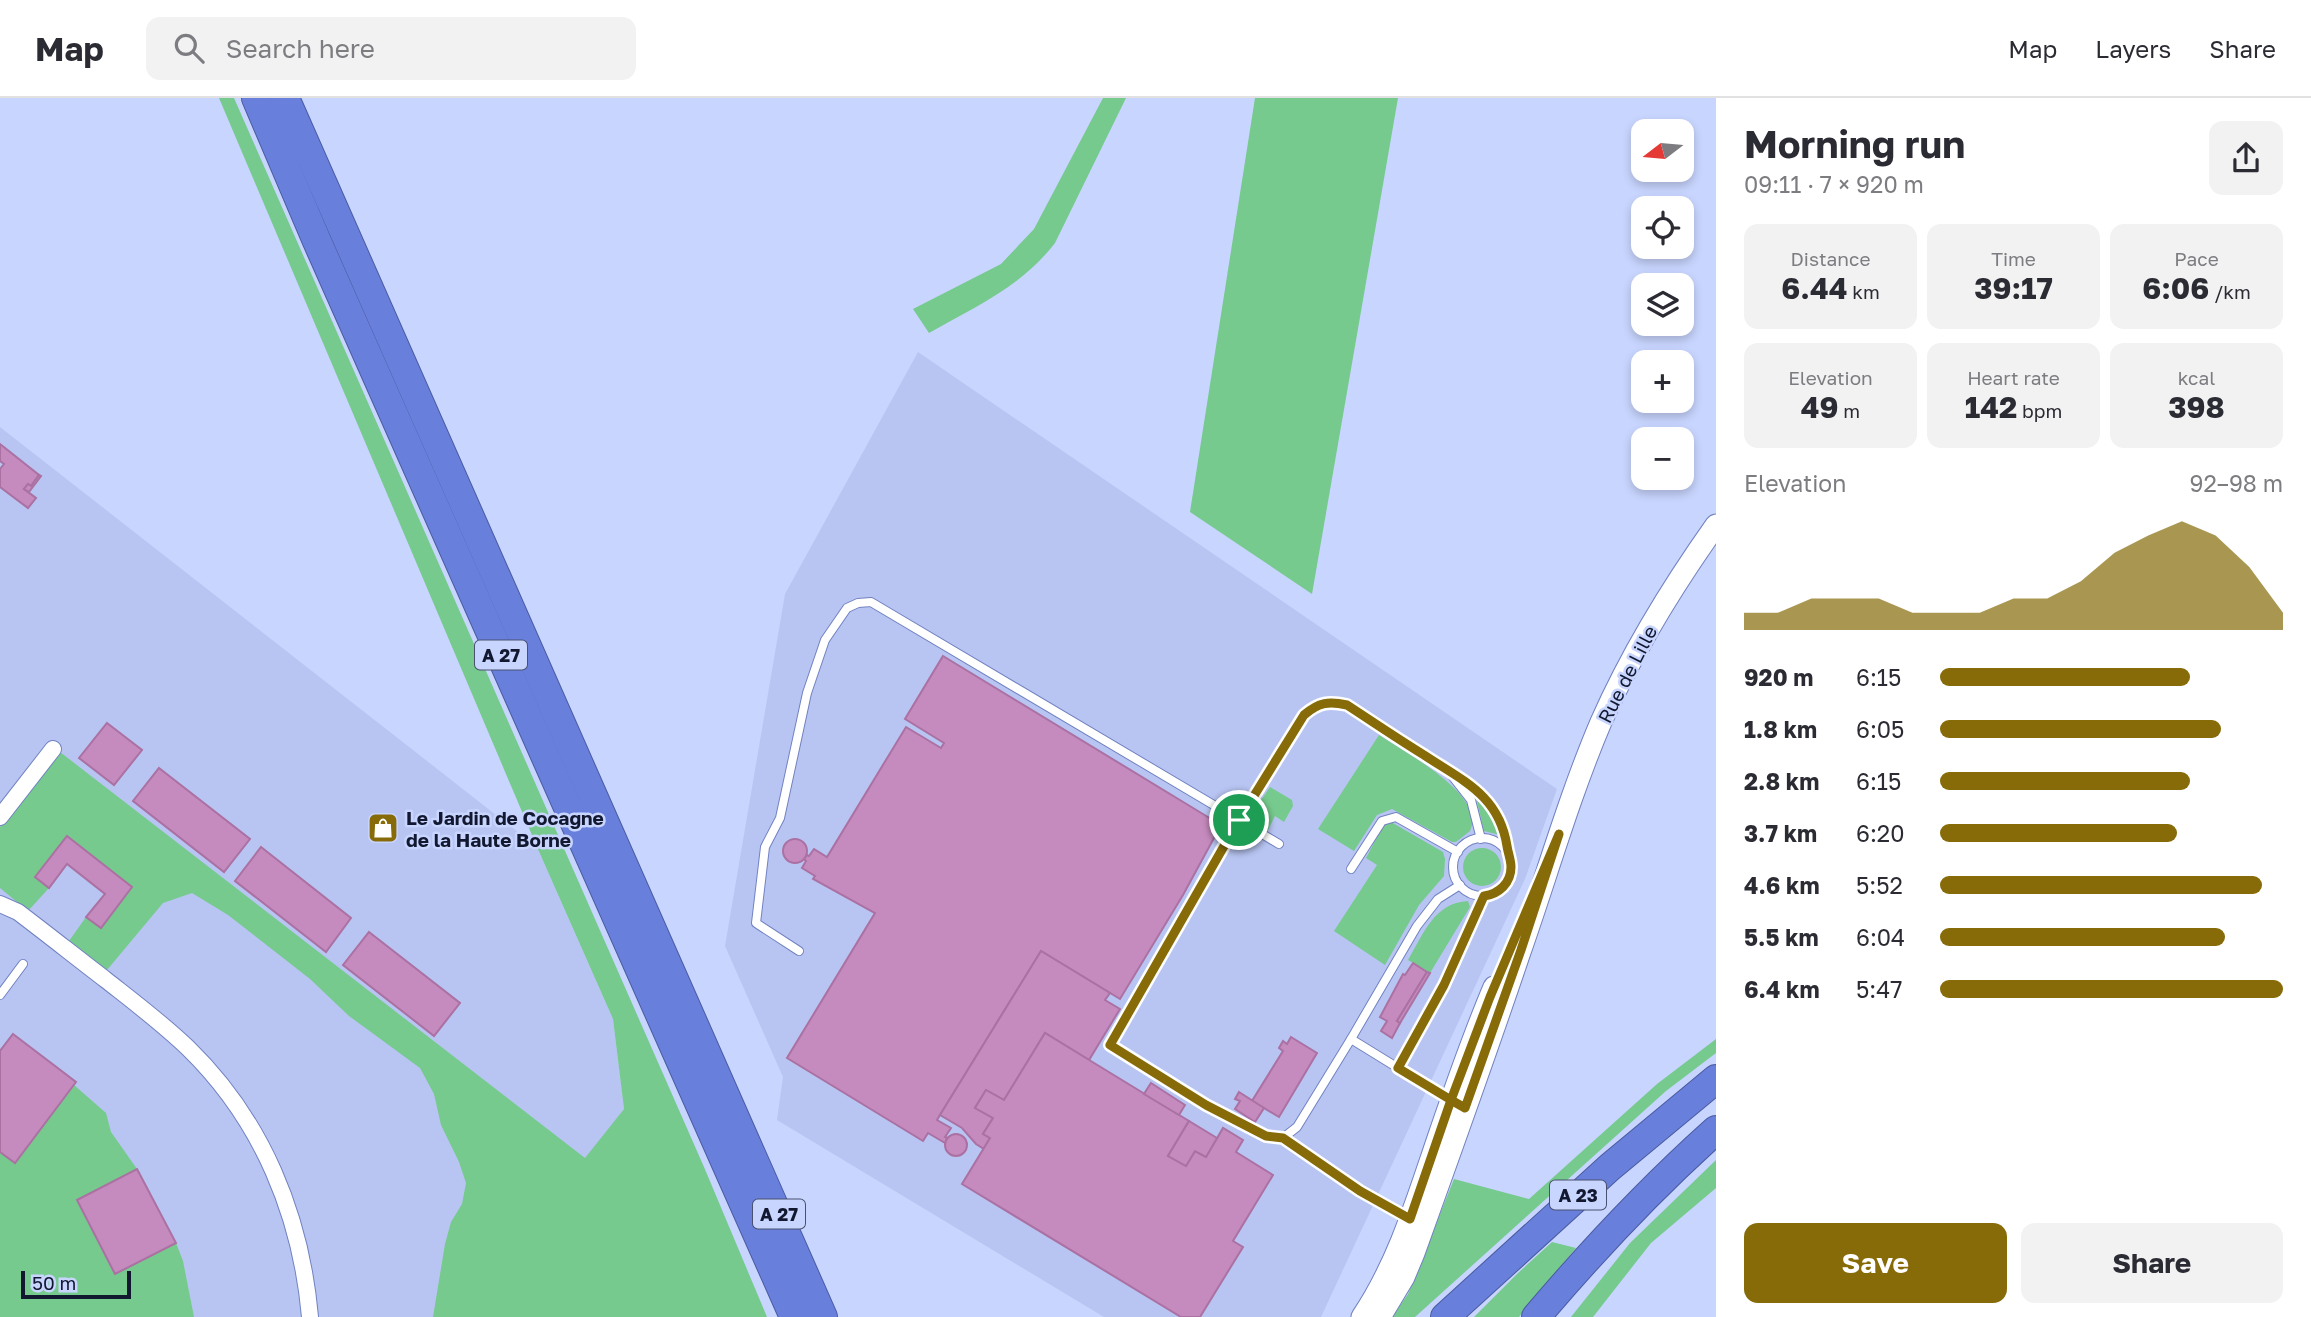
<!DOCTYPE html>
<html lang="en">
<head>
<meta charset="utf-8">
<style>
	body { margin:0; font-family:"Golos Text",sans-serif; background:#f2f2f3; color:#2b2b33; height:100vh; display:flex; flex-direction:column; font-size:26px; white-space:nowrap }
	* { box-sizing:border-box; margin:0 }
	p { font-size:23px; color:#7c7c81 }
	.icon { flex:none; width:38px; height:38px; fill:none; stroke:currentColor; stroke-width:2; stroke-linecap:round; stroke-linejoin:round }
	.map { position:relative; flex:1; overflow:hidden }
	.panel { display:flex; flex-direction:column; background:#fff; width:595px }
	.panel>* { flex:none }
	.needle { width:46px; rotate:254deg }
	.fabs { position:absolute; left:1631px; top:21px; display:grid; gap:14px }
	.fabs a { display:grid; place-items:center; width:63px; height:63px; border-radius:14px; background:#fff; box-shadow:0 4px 10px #0003; font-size:35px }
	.scale { position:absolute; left:21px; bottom:18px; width:110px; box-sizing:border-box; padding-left:7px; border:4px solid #121830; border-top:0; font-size:19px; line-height:24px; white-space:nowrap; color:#121830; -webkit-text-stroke:5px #c8d5fe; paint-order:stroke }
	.pin { position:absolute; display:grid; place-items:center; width:60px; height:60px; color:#fff; margin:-30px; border:4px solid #fff; border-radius:50%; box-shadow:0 2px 7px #0007 }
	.round { display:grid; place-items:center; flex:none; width:74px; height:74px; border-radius:14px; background:#f2f2f3 }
	.head { display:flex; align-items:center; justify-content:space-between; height:119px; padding:0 28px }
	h1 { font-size:38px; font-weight:700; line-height:52px }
	.figures { display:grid; grid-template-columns:repeat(3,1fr); gap:10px; height:119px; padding:7px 28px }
	.figures div { display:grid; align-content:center; border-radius:14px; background:#f2f2f3; text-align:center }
	.figures b { font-size:30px; font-weight:700 }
	.figures small { font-size:19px; font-weight:400 }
	.figures p { font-size:19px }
	.chart { height:196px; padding:14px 28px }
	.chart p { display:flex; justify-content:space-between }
	.chart svg { width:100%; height:126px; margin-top:7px; fill:#866b08; opacity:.7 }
	.primary-button { display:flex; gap:14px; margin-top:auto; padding:14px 28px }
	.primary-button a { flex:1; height:80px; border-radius:14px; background:#866b08; color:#fff; font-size:28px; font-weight:700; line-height:80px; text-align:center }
	.primary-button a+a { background:#f2f2f3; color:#2b2b33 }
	ul { padding:0 28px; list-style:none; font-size:23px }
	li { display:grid; grid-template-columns:112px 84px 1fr; align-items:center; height:52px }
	li i { height:18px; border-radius:9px; background:#866b08 }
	header { display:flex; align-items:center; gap:42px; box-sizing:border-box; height:98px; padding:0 35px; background:#fff; border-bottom:2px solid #e1e1e2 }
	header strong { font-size:33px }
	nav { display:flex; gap:38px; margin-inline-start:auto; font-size:24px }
	.search { width:490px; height:63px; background:#f2f2f3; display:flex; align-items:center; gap:18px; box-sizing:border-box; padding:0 24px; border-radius:14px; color:#7c7c81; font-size:26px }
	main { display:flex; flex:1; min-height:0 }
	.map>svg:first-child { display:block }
	.built { fill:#b8c5f2 }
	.green { fill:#76ca8d }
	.building { fill:#c68bbe; stroke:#aa71a2; stroke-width:2 }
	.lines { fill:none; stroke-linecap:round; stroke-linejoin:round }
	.service-casing { stroke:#7182c1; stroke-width:10 }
	.minor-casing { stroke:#7182c1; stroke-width:18 }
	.secondary-casing { stroke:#7182c1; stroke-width:23 }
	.motorway-casing { stroke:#4a5ba0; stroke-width:30 }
	.service { stroke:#fff; stroke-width:8 }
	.minor { stroke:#fff; stroke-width:16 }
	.secondary { stroke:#fff; stroke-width:21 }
	.motorway { stroke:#687fdc; stroke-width:28 }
	.route-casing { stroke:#fff; stroke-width:14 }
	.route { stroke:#866b08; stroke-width:9 }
	.labels { text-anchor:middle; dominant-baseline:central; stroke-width:5; stroke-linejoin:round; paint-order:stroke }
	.shield { fill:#c8d5fe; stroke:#49516e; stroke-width:2 }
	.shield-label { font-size:18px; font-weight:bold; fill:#121830 }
	.street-label { font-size:19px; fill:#121830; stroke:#c8d5fe }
	.poi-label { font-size:19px; font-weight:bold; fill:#121830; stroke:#c8d5fe; text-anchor:start }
</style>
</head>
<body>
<header>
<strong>Map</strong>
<div class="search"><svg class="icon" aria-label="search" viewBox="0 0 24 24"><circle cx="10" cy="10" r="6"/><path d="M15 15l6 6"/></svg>Search here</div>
<nav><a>Map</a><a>Layers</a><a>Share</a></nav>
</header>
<main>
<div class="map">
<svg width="1716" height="1219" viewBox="0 0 1716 1219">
	<rect width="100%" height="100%" fill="#c8d5fe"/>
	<g class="built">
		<polygon points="918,254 1557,691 1525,781 1321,1219 1104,1219 777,1022 783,979 725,848 785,496"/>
		<polygon points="0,329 537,749 613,921 624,1011 470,1219 0,1219"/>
	</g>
	<g class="green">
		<polygon points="219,0 234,0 704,1069 767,1219 433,1219 445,1146 451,1124 462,1106 466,1085 459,1064 441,1027 434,996 420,970 349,918 310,881 228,817 192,795 163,805 107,872 69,843 86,819 101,830 132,789 67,738 35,779 49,790 28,813 0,790 0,729 60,654 585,1060 624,1011 613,921 537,749"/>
		<path d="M1103,0H1126L1055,145C1021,189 976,208 929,235L913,211L1001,166L1034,131Z"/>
		<polygon points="1255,0 1398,0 1312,496 1190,414"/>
		<path d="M1379,637C1404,654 1487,697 1470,733L1456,744H1452L1392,711L1377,717L1354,753L1318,731Z"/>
		<polygon points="1270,689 1292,702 1293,708 1284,724 1275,718 1268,732 1252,723 1250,718"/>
		<polygon points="1475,695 1492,716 1500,737 1484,733"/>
		<polygon points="1391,724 1443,754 1445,761 1444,778 1419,807 1385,867 1334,833 1377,767 1366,760 1384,726"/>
		<circle cx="1482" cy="769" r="19"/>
		<path d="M1468,803L1470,809L1430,875L1408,862C1424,835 1434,805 1468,803Z"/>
		<polygon points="1716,941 1716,955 1666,993 1415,1219 1392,1219 1408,1196 1454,1081 1529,1101 1657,986"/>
		<polygon points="74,987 106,1015 111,1034 137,1071 77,1103 115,1176 176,1145 183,1163 194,1219 0,1219 0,1054 15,1065"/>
		<polygon points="1716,1062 1716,1090 1651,1145 1593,1219 1571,1219 1630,1145"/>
		<polygon points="1552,1144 1576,1150 1519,1219 1474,1219 1517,1176"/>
	</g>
	<g class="building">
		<polygon points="0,346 39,377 31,388 28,386 24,391 36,400 28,410 0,389 0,371 4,366 0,363"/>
		<polygon points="39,377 41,378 29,394 24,391 28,386 31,388"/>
		<polygon points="943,558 1221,727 1183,797 1120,901 1041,853 937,1022 951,1030 945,1039 948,1040 945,1045 928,1035 923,1043 787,960 875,815 813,781 815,778 802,770 806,763 804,761 807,757 809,758 814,751 827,759 906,629 941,650 944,645 905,621"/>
		<polygon points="107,625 142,652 114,687 79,660"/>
		<polygon points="159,670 250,741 224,774 133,703"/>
		<polygon points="67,738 132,789 101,830 86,819 105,796 67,766 49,790 35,779"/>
		<circle cx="795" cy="753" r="12"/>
		<polygon points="261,749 351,820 326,854 235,783"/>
		<polygon points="369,834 460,905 434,938 343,867"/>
		<polygon points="1041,853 1110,895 1105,902 1120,911 1089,962 1045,935 1004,1002 986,992 975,1010 993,1020 983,1036 990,1040 984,1051 976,1046 962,1030 940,1017"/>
		<polygon points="1413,865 1427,874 1397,923 1400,925 1392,940 1381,933 1387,923 1380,919 1403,876 1405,877"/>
		<polygon points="1427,874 1430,875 1400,925 1397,923"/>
		<polygon points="1045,935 1189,1023 1168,1058 1186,1068 1195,1053 1206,1059 1223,1030 1243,1042 1236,1054 1273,1077 1233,1143 1243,1149 1200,1219 1181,1219 962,1086 990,1040 983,1036 993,1020 975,1010 986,992 1004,1002"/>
		<polygon points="13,936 76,984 15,1065 0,1054 0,953"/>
		<polygon points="1291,939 1317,955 1279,1019 1252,1003 1283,953 1279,950 1283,943 1287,946"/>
		<polygon points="1151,985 1185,1007 1179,1017 1144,996"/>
		<polygon points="1239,994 1264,1010 1255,1024 1235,1011 1240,1003 1235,1001"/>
		<polygon points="1189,1023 1217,1040 1206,1059 1195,1053 1186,1068 1168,1058"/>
		<circle cx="956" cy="1047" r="11"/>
		<polygon points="137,1071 176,1145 115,1176 77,1102"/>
	</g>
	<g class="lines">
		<g class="service-casing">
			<g id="service">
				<polyline points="1453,679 1471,702 1481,741"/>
				<circle cx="1482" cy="769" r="29"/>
				<polyline points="1279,746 1239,722 1110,947 1206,1007 1266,1038 1283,1040 1297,1029 1351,941 1417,828 1438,801 1460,787"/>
				<polyline points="1351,771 1382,723 1396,719 1458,754"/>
				<path d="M799,853L756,825L765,749L780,720L807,595L825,542L847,510L858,505L871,504L1239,722L1304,617C1319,604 1329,603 1347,608L1460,679L1482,696L1493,709L1504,730L1509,758"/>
				<polyline points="0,897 23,866"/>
				<polyline points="1351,941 1450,1002"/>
				<polyline points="1398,970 1444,887 1484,798"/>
				<polyline points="1283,1040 1360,1093 1410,1121"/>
			</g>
		</g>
		<g class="minor-casing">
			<g id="minor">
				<polyline points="0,719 53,651"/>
				<path d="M0,806L18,814C47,836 76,859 106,882C134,904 162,925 188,950C262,1022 301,1117 310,1219"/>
			</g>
		</g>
		<g class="secondary-casing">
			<g id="secondary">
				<path d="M1362,1219C1397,1167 1416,1105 1436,1046C1454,993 1472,941 1494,889"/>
				<path d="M1380,1219L1404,1179L1414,1155C1450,1055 1486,955 1520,854C1547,777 1569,699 1601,624C1632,554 1672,489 1716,427"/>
			</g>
		</g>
		<g class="motorway-casing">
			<g id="motorway">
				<polyline points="256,0 316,141 794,1219"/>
				<polyline points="285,0 823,1219"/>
				<polyline points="1445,1219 1610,1069 1716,981"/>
				<path d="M1536,1219C1592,1153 1651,1090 1716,1032"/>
			</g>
		</g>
		<use href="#service" class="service"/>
		<use href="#minor" class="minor"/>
		<use href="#secondary" class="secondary"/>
		<use href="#motorway" class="motorway"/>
	</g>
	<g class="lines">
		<g class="route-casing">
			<path id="route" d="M1239,722L1110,947L1206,1007L1266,1038L1283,1040L1360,1093L1410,1121L1451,1002L1465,1010L1521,852L1559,736L1490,899L1451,1002L1398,970L1444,887L1484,798C1499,796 1511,785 1511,769C1511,762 1508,755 1507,748C1499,697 1463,683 1424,657C1398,641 1373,624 1347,607C1329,603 1319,604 1304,617L1239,722"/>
		</g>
		<use href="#route" class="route"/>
	</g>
	<defs>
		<g id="shop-square" transform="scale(1.575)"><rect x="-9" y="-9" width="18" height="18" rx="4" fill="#866b08" stroke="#c8d5fe"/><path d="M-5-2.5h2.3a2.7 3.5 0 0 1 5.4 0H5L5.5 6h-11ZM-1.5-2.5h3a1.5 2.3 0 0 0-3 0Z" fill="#fff"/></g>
	</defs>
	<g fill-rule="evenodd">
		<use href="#shop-square" x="383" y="730"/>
	</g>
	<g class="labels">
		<g class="shield">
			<rect x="475" y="542.5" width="52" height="29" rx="5"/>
			<rect x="1550" y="1082.5" width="56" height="29" rx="5"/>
			<rect x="753" y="1101.5" width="52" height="29" rx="5"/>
		</g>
		<g class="shield-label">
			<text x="501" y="557">A 27</text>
			<text x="1578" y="1097">A 23</text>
			<text x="779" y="1116">A 27</text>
		</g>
		<g class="street-label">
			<text transform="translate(1627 576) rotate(-63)">Rue de Lille</text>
		</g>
		<g class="poi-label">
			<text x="406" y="719">Le Jardin de Cocagne<tspan x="406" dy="22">de la Haute Borne</tspan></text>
		</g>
	</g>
</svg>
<div class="fabs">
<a><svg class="needle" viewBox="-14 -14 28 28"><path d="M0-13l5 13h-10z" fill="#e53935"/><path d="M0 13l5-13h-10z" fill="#7c7c81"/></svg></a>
<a><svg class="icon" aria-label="locate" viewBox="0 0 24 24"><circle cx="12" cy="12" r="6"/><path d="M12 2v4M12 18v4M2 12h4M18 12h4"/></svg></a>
<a><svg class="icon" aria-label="layers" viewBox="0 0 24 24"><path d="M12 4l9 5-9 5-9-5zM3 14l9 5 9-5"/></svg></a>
<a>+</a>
<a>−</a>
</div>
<div class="scale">50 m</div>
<div class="pin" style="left:1239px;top:722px;background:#1e9e55"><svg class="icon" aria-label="arrive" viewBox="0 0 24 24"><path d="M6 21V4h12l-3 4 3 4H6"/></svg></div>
</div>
<section class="panel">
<div class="head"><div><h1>Morning run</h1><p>09:11 · 7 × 920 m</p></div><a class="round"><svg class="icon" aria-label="share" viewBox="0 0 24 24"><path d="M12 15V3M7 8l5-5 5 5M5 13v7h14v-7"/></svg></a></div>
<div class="figures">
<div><p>Distance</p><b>6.44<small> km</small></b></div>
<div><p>Time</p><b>39:17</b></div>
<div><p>Pace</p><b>6:06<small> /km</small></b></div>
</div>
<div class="figures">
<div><p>Elevation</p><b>49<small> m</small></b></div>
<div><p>Heart rate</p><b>142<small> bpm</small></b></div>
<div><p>kcal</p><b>398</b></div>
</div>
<div class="chart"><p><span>Elevation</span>92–98 m</p>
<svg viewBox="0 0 160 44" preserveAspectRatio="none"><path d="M0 44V38L10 38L20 33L30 33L40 33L50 38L60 38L70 38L80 33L90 33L100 27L110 17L120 11L130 6L140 11L150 22L160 38V44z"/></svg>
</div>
<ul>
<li><b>920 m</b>6:15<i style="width:73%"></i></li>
<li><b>1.8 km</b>6:05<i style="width:82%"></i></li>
<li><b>2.8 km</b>6:15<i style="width:73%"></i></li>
<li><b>3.7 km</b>6:20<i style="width:69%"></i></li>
<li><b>4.6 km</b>5:52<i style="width:94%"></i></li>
<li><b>5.5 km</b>6:04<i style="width:83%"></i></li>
<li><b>6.4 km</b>5:47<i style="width:100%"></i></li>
</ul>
<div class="primary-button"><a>Save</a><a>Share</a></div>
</section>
</main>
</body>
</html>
